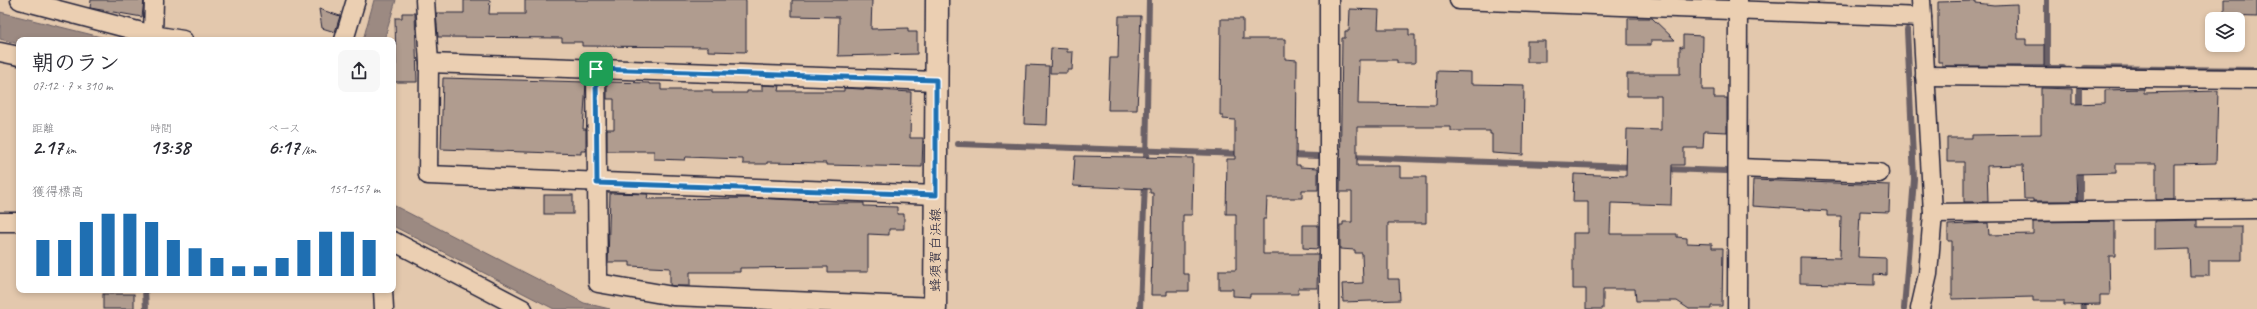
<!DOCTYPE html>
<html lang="ja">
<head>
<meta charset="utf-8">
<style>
	body { margin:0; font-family:Caveat,"Klee One",sans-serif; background:#f7f7f7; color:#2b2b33; height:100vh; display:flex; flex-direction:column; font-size:15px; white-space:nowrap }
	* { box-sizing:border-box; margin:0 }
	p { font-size:13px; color:#7c7c81 }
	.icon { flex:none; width:22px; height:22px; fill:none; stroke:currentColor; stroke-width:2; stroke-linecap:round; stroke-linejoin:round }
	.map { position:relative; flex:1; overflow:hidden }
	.side { position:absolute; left:16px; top:37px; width:380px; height:256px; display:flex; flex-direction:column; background:#fff; border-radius:8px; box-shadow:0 2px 6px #0003 }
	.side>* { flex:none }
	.buttons { position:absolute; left:2205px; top:12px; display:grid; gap:8px }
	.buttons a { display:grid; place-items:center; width:40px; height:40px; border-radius:8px; background:#fff; box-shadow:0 2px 6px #0003; font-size:20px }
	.pin { position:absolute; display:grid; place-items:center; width:34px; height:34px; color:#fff; margin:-17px; border-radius:8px; box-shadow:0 2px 6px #0006 }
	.round { display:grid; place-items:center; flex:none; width:42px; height:42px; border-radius:8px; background:#f7f7f7 }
	.head { display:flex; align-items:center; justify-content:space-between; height:68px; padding:0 16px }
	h1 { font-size:22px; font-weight:700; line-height:30px }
	.figures { display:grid; grid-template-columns:repeat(3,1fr); gap:6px; height:68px; padding:4px 16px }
	.figures div { display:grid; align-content:center }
	.figures b { font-size:20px; font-weight:700 }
	.figures small { font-size:11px; font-weight:400 }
	.figures p { font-size:11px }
	.chart { height:112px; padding:8px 16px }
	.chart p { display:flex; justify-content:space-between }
	.chart svg { width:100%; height:72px; margin-top:4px; stroke:#1f6fb2; stroke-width:6 }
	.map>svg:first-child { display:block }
	.water { fill:#9c8a82; stroke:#6b6066 }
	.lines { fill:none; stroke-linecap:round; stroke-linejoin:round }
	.stream { stroke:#6b6066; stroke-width:6 }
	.building { fill:#b09c8f; stroke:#22223b }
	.minor-casing { stroke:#22223b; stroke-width:21 }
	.secondary-casing { stroke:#22223b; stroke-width:25 }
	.minor { stroke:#ebcfb2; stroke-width:18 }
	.secondary { stroke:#ebcfb2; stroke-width:22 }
	.route-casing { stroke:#fff; stroke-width:8 }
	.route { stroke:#1f6fb2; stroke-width:5 }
	.labels { text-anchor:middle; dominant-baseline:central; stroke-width:3; stroke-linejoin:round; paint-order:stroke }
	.street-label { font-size:14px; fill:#22223b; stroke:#ebcfb2 }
</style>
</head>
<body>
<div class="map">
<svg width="2257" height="309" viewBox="0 0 2257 309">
	<rect width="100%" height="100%" fill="#e3c8ad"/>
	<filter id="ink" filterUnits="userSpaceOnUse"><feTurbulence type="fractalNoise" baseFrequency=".025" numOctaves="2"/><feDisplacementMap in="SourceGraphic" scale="8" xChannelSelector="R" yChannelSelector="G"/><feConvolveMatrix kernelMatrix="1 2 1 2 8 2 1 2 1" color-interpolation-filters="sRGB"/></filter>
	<g filter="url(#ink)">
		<g class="water">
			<polygon points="374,0 396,0 384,40 363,40"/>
			<polygon points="0,12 113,40 19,40 19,44 0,39"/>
			<polygon points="393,205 584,303 610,309 554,309 393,226"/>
		</g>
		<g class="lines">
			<g class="stream">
				<polyline points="2047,0 2047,68 2063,68"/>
				<polyline points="2085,68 2257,70"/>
				<polyline points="2079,82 2079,111"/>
				<polyline points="958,144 1242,154"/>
				<polyline points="1289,155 1318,156"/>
				<polyline points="1349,157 1633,167"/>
				<polyline points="1146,164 1149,0"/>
				<polyline points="2080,166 2080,204"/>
				<polyline points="1664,169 1727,171"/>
				<polyline points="145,290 146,309"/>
				<polyline points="2082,297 2083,309"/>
				<polyline points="1140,308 1145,182"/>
				<polyline points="1904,309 1914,179 1907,30"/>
			</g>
		</g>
		<g class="building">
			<polygon points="91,0 144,0 142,17 90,8"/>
			<polygon points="464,0 490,0 489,14 525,14 525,0 746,0 746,52 708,51 708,47 582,46 582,42 562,42 562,38 438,37 436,13 464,13"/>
			<polygon points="792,0 872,0 871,29 908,28 908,32 917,32 917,54 838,56 839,17 792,16"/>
			<polygon points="2224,0 2257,0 2257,17 2224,16"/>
			<polygon points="1976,1 1976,3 1994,5 2017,4 2018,39 2026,39 2026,45 2044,45 2044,66 1942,66 1942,62 1938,62 1938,2"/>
			<polygon points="319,9 340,16 335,32 322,28"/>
			<polygon points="1350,9 1379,10 1378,29 1409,29 1409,35 1415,35 1415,63 1397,63 1397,60 1359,60 1358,104 1436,105 1437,71 1471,72 1471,84 1524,85 1523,155 1492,153 1492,134 1490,134 1490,131 1451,131 1451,127 1357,127 1357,166 1400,166 1400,177 1426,177 1426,223 1388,223 1388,279 1399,279 1400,300 1343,302 1342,284 1363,283 1362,253 1355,253 1355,250 1340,249 1340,225 1343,225 1343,222 1352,222 1352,192 1340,192 1342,38 1345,38 1345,31 1349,31"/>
			<polygon points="402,13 415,13 417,82 393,82 393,67 396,65 395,18 402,18"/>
			<polygon points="1119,16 1141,16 1137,110 1108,110 1110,58 1118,58"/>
			<polygon points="1628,18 1652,18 1675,40 1651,40 1651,45 1628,45"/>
			<polygon points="1221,19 1243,19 1243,39 1285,39 1285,59 1297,60 1296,165 1300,165 1300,167 1318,168 1318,190 1302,190 1302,198 1267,198 1266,219 1263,219 1263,254 1318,254 1317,288 1298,288 1298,294 1250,294 1250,297 1233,296 1233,289 1219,289 1219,270 1236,270 1236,214 1226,214 1227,159 1235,159 1235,120 1223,119 1223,116 1220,116"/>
			<polygon points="1683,35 1703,36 1702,90 1714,90 1714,98 1727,98 1727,132 1704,131 1703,148 1684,148 1684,165 1672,165 1671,205 1611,203 1610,234 1677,234 1677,237 1687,238 1687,243 1712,244 1712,248 1723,248 1722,306 1711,306 1711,309 1689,309 1677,301 1636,301 1635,289 1603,289 1603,309 1586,309 1586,289 1573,289 1573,233 1588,233 1588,202 1573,202 1574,174 1626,176 1627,129 1661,130 1661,96 1627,96 1627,74 1680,74 1680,46 1683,48"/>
			<rect x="1527" y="41" width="18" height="21"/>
			<polygon points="1051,48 1067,49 1067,52 1073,52 1072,70 1067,70 1067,73 1050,73"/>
			<polygon points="1026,65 1049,66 1047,125 1024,124"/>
			<polygon points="443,78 586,82 583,129 586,129 586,151 581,151 581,154 441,149"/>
			<polygon points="607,82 649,83 649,84 661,84 661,90 712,90 712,93 747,93 747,91 762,91 762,85 780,86 779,91 844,91 844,88 911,92 910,138 923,138 922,167 826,165 826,163 767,162 767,164 743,164 743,159 686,157 685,160 654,159 654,151 607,151 607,129 614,129 614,99 607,99"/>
			<polygon points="2041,88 2072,89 2072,104 2105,103 2105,90 2144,89 2144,93 2218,91 2216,163 2174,164 2174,200 2156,200 2156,164 2116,164 2116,173 2076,174 2077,201 2033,201 2033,199 2024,199 2023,165 1987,166 1988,202 1964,202 1964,162 1947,162 1947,138 1972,138 1972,135 2041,134"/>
			<polygon points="1075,156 1193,158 1192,215 1183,215 1183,274 1189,274 1189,291 1167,291 1167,295 1151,295 1153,193 1150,193 1150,189 1073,186"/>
			<polygon points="1753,180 1890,185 1889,212 1860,211 1858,257 1886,258 1886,275 1874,274 1874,285 1800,283 1800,257 1840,258 1841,216 1827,216 1827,211 1752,206"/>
			<polygon points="610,193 648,194 647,199 754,198 816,201 816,203 864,203 864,206 897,207 897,214 904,214 904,229 889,229 889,235 868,234 868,272 828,272 828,267 740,268 740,272 690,272 690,286 674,286 670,285 670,268 630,266 630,262 608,262"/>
			<rect x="544" y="195" width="29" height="19"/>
			<polygon points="2197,220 2197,227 2242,227 2242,260 2209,260 2209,276 2190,276 2189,249 2154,250 2154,221"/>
			<polygon points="2115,221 2115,256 2109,256 2110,295 2100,295 2100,304 2064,305 2064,301 2033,301 2033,297 1952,299 1952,241 1948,241 1948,225 1988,223 1989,235 2033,234 2033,222"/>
			<polygon points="1303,225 1318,225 1318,249 1303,248"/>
			<rect x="103" y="294" width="31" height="15"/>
		</g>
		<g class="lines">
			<g class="minor-casing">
				<g id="minor">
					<polyline points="20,0 153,35 183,40"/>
					<polyline points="425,0 429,63 428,175 936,195"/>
					<polyline points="1329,0 1329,309"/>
					<polyline points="1459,0 1922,17"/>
					<polyline points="153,35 154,0"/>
					<polyline points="344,40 356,0"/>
					<polyline points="0,52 19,56"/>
					<polyline points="429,63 936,81"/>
					<polyline points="596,69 598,283 673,296 935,307"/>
					<polyline points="1925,76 2257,79"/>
					<polyline points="1738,168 1879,173"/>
					<polyline points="1933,213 2257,209"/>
					<polyline points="0,222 19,222"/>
					<polyline points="393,241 523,309"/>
					<polyline points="383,290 384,309"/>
					<polyline points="1737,309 1738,0"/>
					<polyline points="1920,309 1928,274 1933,213 1921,0"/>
				</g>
			</g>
			<g class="secondary-casing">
				<polyline id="secondary" points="935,309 937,0"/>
			</g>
			<use href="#minor" class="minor"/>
			<use href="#secondary" class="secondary"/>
		</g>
	</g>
	<g class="lines" filter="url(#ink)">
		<g class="route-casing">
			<polygon id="route" points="596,69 936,80 936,195 597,183"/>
		</g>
		<use href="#route" class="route"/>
	</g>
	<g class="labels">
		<g class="street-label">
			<text transform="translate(935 250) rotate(-90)">蜂須賀白浜線</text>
		</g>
	</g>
</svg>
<div class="buttons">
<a><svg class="icon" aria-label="layers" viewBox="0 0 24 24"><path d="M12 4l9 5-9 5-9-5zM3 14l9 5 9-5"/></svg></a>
</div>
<div class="pin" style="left:596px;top:69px;background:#1e9e55"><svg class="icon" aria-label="arrive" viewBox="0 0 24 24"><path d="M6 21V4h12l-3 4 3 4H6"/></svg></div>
<section class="side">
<div class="head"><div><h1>朝のラン</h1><p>07:12 · 7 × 310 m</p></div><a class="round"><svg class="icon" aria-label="share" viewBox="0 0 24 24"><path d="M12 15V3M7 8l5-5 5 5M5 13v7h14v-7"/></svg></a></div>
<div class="figures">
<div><p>距離</p><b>2.17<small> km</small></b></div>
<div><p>時間</p><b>13:38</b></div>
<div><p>ペース</p><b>6:17<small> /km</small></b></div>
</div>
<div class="chart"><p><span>獲得標高</span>151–157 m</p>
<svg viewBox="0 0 160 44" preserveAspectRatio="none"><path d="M5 44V22M15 44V22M25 44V11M35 44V6M45 44V6M55 44V11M65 44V22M75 44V27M85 44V33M95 44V38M105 44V38M115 44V33M125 44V22M135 44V17M145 44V17M155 44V22"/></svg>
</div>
</section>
</div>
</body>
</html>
